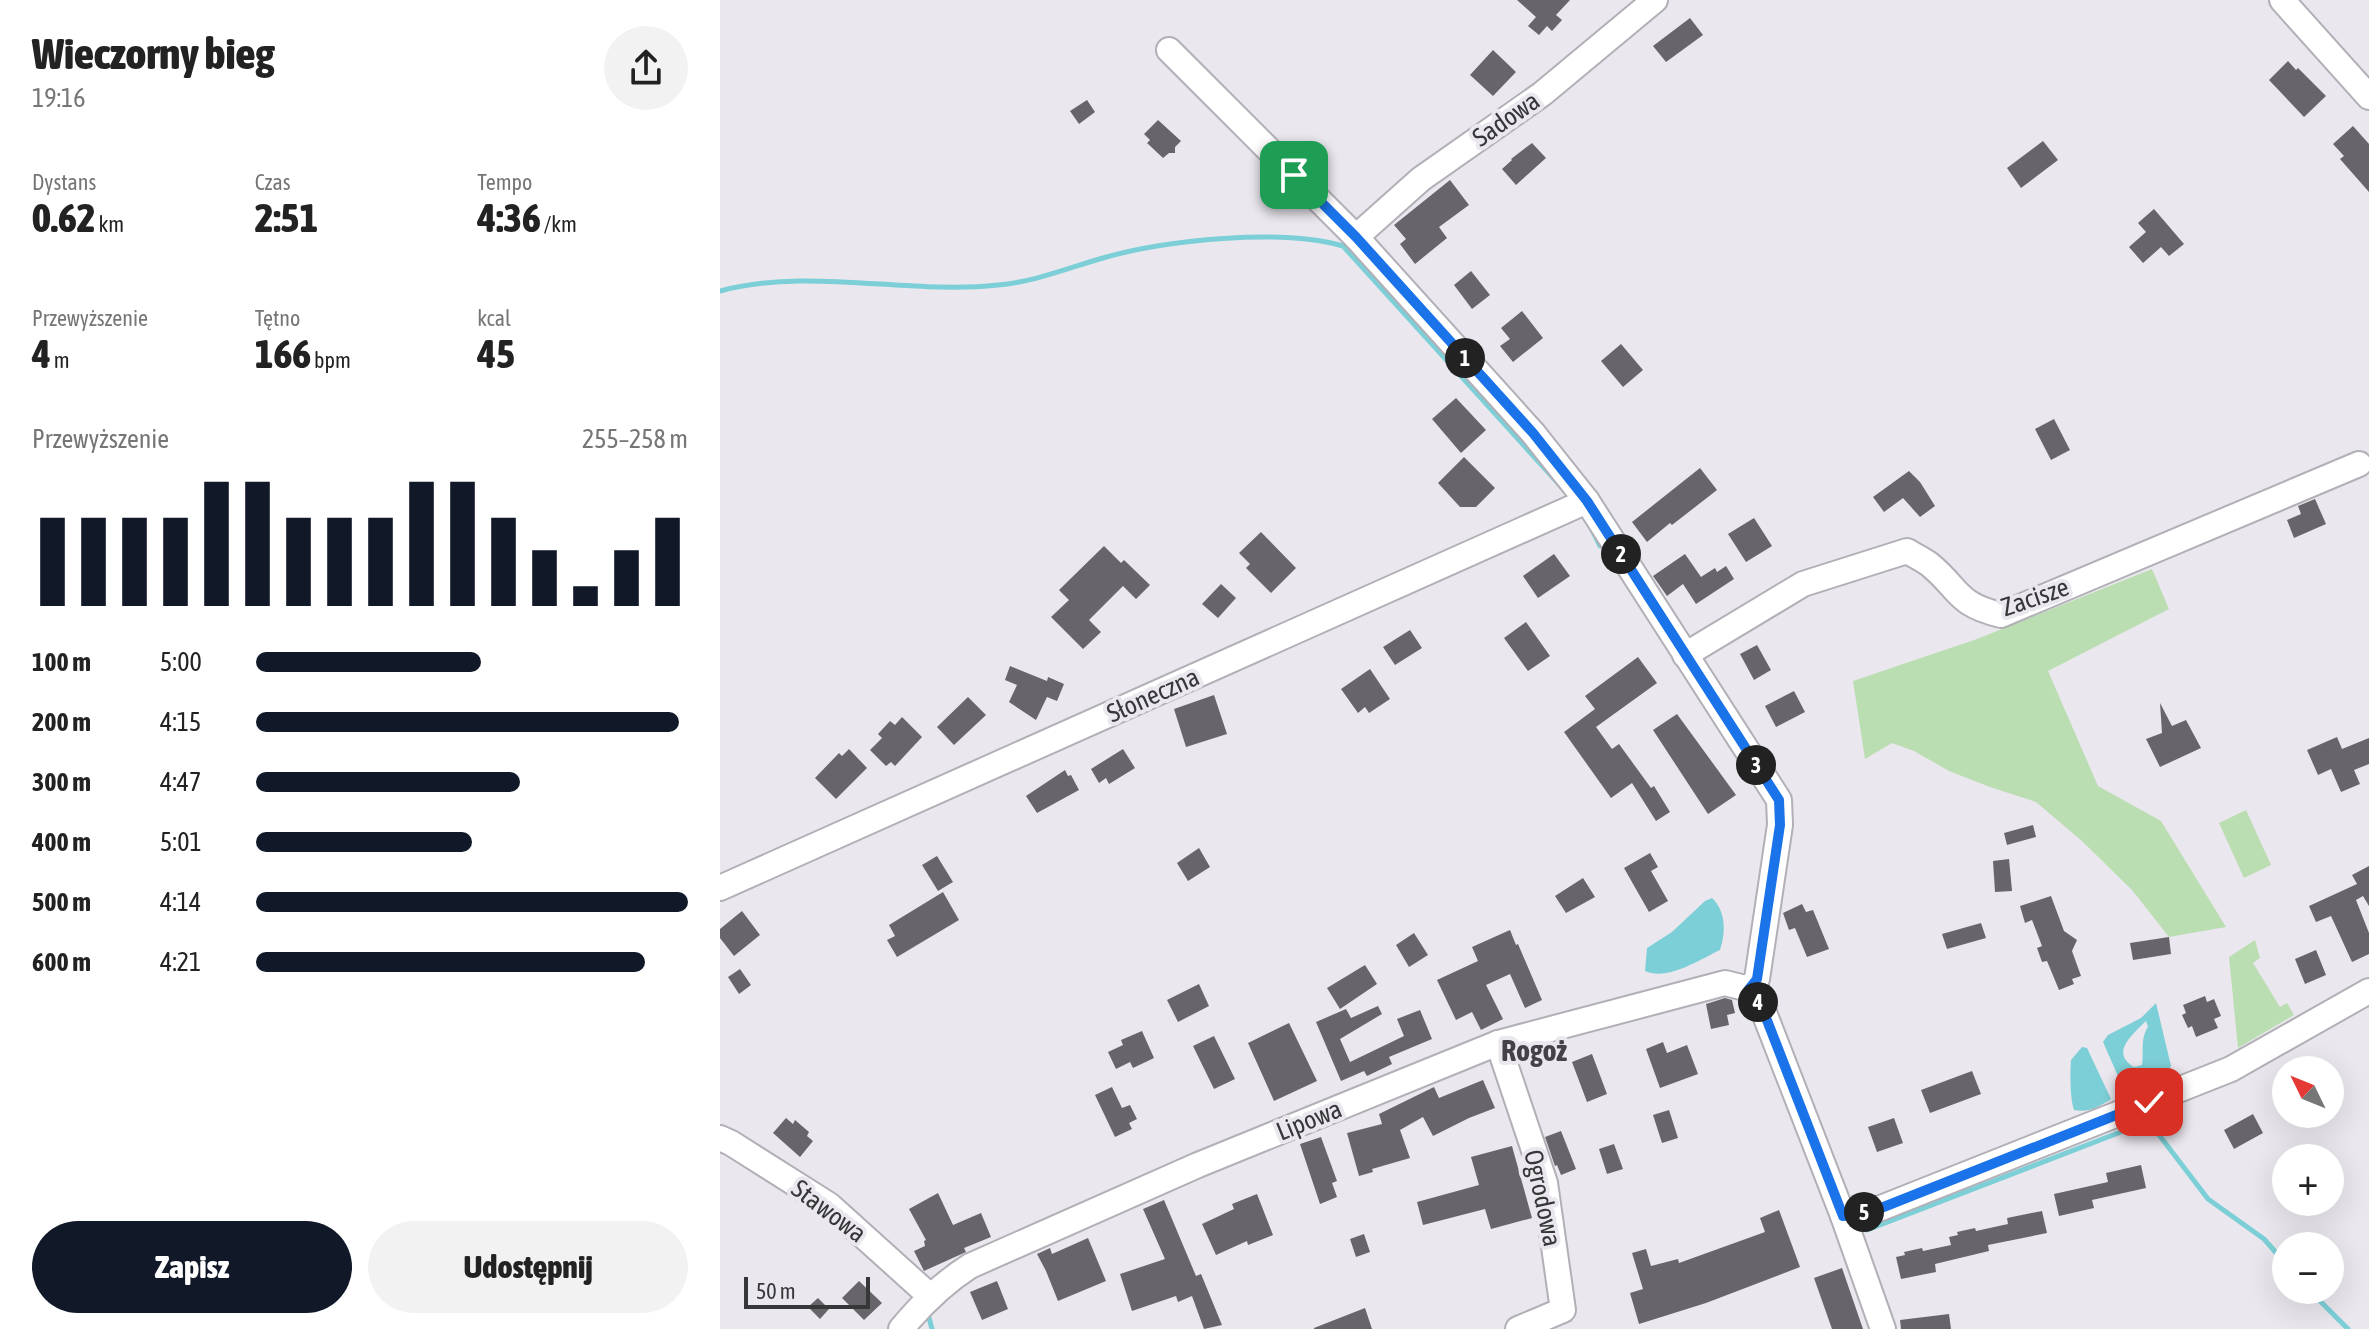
<!DOCTYPE html>
<html lang="pl">
<head>
<meta charset="utf-8">
<style>
	body { margin:0; font-family:"Asap Condensed",sans-serif; background:#f2f2f2; color:#222; height:100vh; display:flex; flex-direction:column; font-size:30px; white-space:nowrap }
	* { box-sizing:border-box; margin:0 }
	p { font-size:26px; color:#767676 }
	.icon { flex:none; width:44px; height:44px; fill:none; stroke:currentColor; stroke-width:2; stroke-linecap:round; stroke-linejoin:round }
	.map { position:relative; flex:1; overflow:hidden }
	.panel { display:flex; flex-direction:column; background:#fff; width:720px }
	.panel>* { flex:none }
	.needle { width:52px; rotate:313deg }
	.controls { position:absolute; left:1552px; top:1056px; display:grid; gap:16px }
	.controls a { display:grid; place-items:center; width:72px; height:72px; border-radius:50%; background:#fff; box-shadow:0 8px 32px #0002; font-size:40px }
	.scale { position:absolute; left:24px; bottom:20px; width:126px; box-sizing:border-box; padding-left:8px; border:4px solid #373638; border-top:0; font-size:22px; line-height:28px; white-space:nowrap; color:#373638; -webkit-text-stroke:6px #eae8ee; paint-order:stroke }
	.pin { position:absolute; display:grid; place-items:center; width:68px; height:68px; color:#fff; margin:-34px; border-radius:16px; box-shadow:0 4px 12px #0006 }
	.km { position:absolute; width:40px; height:40px; margin:-20px; border-radius:50%; background:#222; color:#fff; font-size:22px; line-height:40px; text-align:center }
	.round { display:grid; place-items:center; flex:none; width:84px; height:84px; border-radius:42px; background:#f2f2f2 }
	.overview { display:flex; align-items:center; justify-content:space-between; height:136px; padding:0 32px }
	h1 { font-size:44px; font-weight:800; line-height:60px }
	.stats { display:grid; grid-template-columns:repeat(3,1fr); gap:12px; height:136px; padding:8px 32px }
	.stats div { display:grid; align-content:center }
	.stats b { font-size:40px; font-weight:800 }
	.stats small { font-size:22px; font-weight:400 }
	.stats p { font-size:22px }
	.chart { height:224px; padding:16px 32px }
	.chart p { display:flex; justify-content:space-between }
	.chart svg { width:100%; height:144px; margin-top:8px; stroke:#111827; stroke-width:6 }
	.button { display:flex; gap:16px; margin-top:auto; padding:16px 32px }
	.button a { flex:1; height:92px; border-radius:48px; background:#111827; color:#fff; font-size:32px; font-weight:800; line-height:92px; text-align:center }
	.button a+a { background:#f2f2f2; color:#222 }
	ul { padding:0 32px; list-style:none; font-size:26px }
	li { display:grid; grid-template-columns:128px 96px 1fr; align-items:center; height:60px }
	li i { height:20px; border-radius:10px; background:#111827 }
	main { display:flex; flex:1; min-height:0 }
	.map>svg:first-child { display:block }
	.green { fill:#bbddb2 }
	.water { fill:#7dcfd7; fill-rule:evenodd }
	.lines { fill:none; stroke-linecap:round; stroke-linejoin:round }
	.stream { stroke:#7dcfd7; stroke-width:5 }
	.building { fill:#68656a }
	.minor-casing { stroke:#b2afb6; stroke-width:28 }
	.minor { stroke:#fff; stroke-width:24 }
	.route-casing { stroke:#fff; stroke-width:16 }
	.route { stroke:#1a73e8; stroke-width:10 }
	.labels { text-anchor:middle; dominant-baseline:central; stroke-width:8; stroke-linejoin:round; paint-order:stroke }
	.street-label { font-size:26px; fill:#373638; stroke:#eae8ee }
	.quarter-label { font-size:30px; font-weight:bold; fill:#444247; stroke:#eae8ee }
</style>
</head>
<body>
<main>
<section class="panel">
<div class="overview"><div><h1>Wieczorny bieg</h1><p>19:16</p></div><a class="round"><svg class="icon" aria-label="share" viewBox="0 0 24 24"><path d="M12 15V3M7 8l5-5 5 5M5 13v7h14v-7"/></svg></a></div>
<div class="stats">
<div><p>Dystans</p><b>0.62<small> km</small></b></div>
<div><p>Czas</p><b>2:51</b></div>
<div><p>Tempo</p><b>4:36<small> /km</small></b></div>
</div>
<div class="stats">
<div><p>Przewyższenie</p><b>4<small> m</small></b></div>
<div><p>Tętno</p><b>166<small> bpm</small></b></div>
<div><p>kcal</p><b>45</b></div>
</div>
<div class="chart"><p><span>Przewyższenie</span>255–258 m</p>
<svg viewBox="0 0 160 44" preserveAspectRatio="none"><path d="M5 44V17M15 44V17M25 44V17M35 44V17M45 44V6M55 44V6M65 44V17M75 44V17M85 44V17M95 44V6M105 44V6M115 44V17M125 44V27M135 44V38M145 44V27M155 44V17"/></svg>
</div>
<ul>
<li><b>100 m</b>5:00<i style="width:52%"></i></li>
<li><b>200 m</b>4:15<i style="width:98%"></i></li>
<li><b>300 m</b>4:47<i style="width:61%"></i></li>
<li><b>400 m</b>5:01<i style="width:50%"></i></li>
<li><b>500 m</b>4:14<i style="width:100%"></i></li>
<li><b>600 m</b>4:21<i style="width:90%"></i></li>
</ul>
<div class="button"><a>Zapisz</a><a>Udostępnij</a></div>
</section>
<div class="map">
<svg width="1649" height="1329" viewBox="0 0 1649 1329">
	<rect width="100%" height="100%" fill="#eae8ee"/>
	<g class="green">
		<polygon points="1432,569 1449,609 1328,671 1378,786 1441,821 1506,927 1449,937 1412,890 1362,841 1316,802 1270,787 1229,771 1194,751 1172,743 1145,759 1133,681 1257,639"/>
		<polygon points="1526,810 1551,865 1524,878 1499,823"/>
		<polygon points="1535,940 1540,958 1533,963 1560,1007 1567,1003 1574,1015 1518,1048 1509,957"/>
	</g>
	<g class="water">
		<path d="M992,898C1006,911 1006,933 1000,950C979,960 948,981 925,971L927,948L952,932L985,901Z"/>
		<path d="M1436,1003L1451,1066L1449,1071L1405,1092L1383,1042L1388,1035L1421,1018ZM1426,1021L1428,1027C1420,1039 1424,1050 1422,1065L1414,1067C1389,1053 1414,1033 1426,1021Z"/>
		<path d="M1362,1047L1367,1048L1391,1099C1379,1107 1369,1113 1354,1110C1350,1099 1350,1073 1351,1060Z"/>
	</g>
	<g class="lines">
		<g class="stream">
			<path d="M0,291C90,267 186,295 278,285C314,282 348,268 383,258C445,240 562,228 623,246L846,492"/>
			<polyline points="871,528 880,546"/>
			<polyline points="1147,1230 1424,1123 1433,1127 1488,1199 1544,1239 1566,1264"/>
			<polyline points="1589,1290 1628,1329"/>
			<polyline points="208,1314 212,1329"/>
		</g>
	</g>
	<g class="building">
		<polygon points="797,0 850,0 836,15 842,20 832,31 827,26 819,35 808,26 816,17"/>
		<polygon points="970,18 983,35 946,62 933,46"/>
		<polygon points="773,50 796,72 773,96 750,75"/>
		<polygon points="1568,61 1576,70 1578,68 1606,96 1584,117 1549,80"/>
		<polygon points="367,100 375,112 359,124 350,111"/>
		<polygon points="438,120 461,141 455,147 455,153 449,153 443,158 427,143 430,140 424,134"/>
		<polygon points="1633,126 1649,144 1649,192 1620,159 1624,156 1613,144"/>
		<polygon points="1323,141 1338,160 1301,188 1287,168"/>
		<polygon points="812,143 826,158 796,185 782,169 792,160 791,159"/>
		<polygon points="730,180 749,205 719,227 727,238 695,264 680,244 686,239 674,225"/>
		<polygon points="1434,209 1464,244 1449,256 1441,247 1423,263 1409,247 1426,232 1418,223"/>
		<polygon points="751,271 770,295 752,309 734,285"/>
		<polygon points="802,311 823,338 793,362 780,346 790,339 781,328"/>
		<polygon points="901,344 923,370 903,387 881,361"/>
		<polygon points="736,398 766,430 741,453 712,419"/>
		<polygon points="1334,419 1350,450 1331,460 1315,429"/>
		<polygon points="744,457 775,488 756,507 740,507 718,483"/>
		<polygon points="980,468 997,490 952,525 950,523 927,542 912,522"/>
		<polygon points="1189,471 1200,482 1215,506 1200,517 1183,498 1164,512 1153,497"/>
		<polygon points="1595,499 1606,524 1574,538 1567,520 1581,514 1578,506"/>
		<polygon points="1034,518 1052,546 1026,562 1008,534"/>
		<polygon points="541,532 576,568 551,593 526,568 530,564 519,553"/>
		<polygon points="384,546 401,563 404,560 430,585 416,599 403,586 369,620 381,632 363,649 331,617 349,600 339,590"/>
		<polygon points="834,554 850,576 818,598 803,576"/>
		<polygon points="965,554 981,577 995,568 997,572 1006,566 1014,579 976,604 963,584 947,596 933,576"/>
		<polygon points="501,584 516,598 498,618 482,604"/>
		<polygon points="806,622 830,656 808,671 784,638"/>
		<polygon points="690,630 702,648 675,665 663,647"/>
		<polygon points="1037,645 1051,670 1034,680 1020,654"/>
		<polygon points="918,657 937,683 876,727 892,749 899,744 931,788 934,786 950,812 936,821 912,783 891,798 844,732 875,709 865,696"/>
		<polygon points="290,666 327,681 328,677 344,684 337,701 327,697 316,720 289,702 297,685 285,680"/>
		<polygon points="650,669 670,699 649,713 645,707 638,713 621,689"/>
		<polygon points="1074,691 1085,712 1056,727 1045,706"/>
		<polygon points="494,695 507,734 466,747 454,709"/>
		<polygon points="248,697 266,715 234,745 217,727"/>
		<polygon points="1440,703 1452,726 1466,720 1481,748 1440,767 1426,739 1442,733"/>
		<polygon points="957,714 1016,795 988,814 933,730"/>
		<polygon points="182,717 202,737 175,766 171,762 166,766 150,750 162,738 158,734 170,721 175,725"/>
		<polygon points="1617,737 1622,749 1649,738 1649,764 1634,770 1640,784 1621,792 1611,769 1598,775 1587,750"/>
		<polygon points="129,749 147,768 116,799 95,778 119,753 122,756"/>
		<polygon points="403,749 415,768 389,784 386,778 379,783 371,769"/>
		<polygon points="345,770 348,776 351,775 359,790 317,813 306,796"/>
		<polygon points="1313,825 1316,837 1287,845 1284,833"/>
		<polygon points="479,848 490,867 468,881 457,863"/>
		<polygon points="930,853 938,867 931,871 948,901 929,912 904,868"/>
		<polygon points="217,856 233,882 218,891 202,865"/>
		<polygon points="1289,859 1292,891 1275,892 1273,861"/>
		<polygon points="1649,866 1649,906 1643,896 1636,900 1649,933 1649,954 1632,962 1611,916 1596,922 1589,906 1637,884 1632,875"/>
		<polygon points="863,878 875,897 846,913 835,896"/>
		<polygon points="223,892 239,920 177,957 167,940 175,936 169,925"/>
		<polygon points="1331,896 1344,931 1357,940 1352,951 1361,976 1352,979 1354,984 1339,990 1327,961 1322,962 1317,948 1322,946 1312,920 1305,923 1300,906"/>
		<polygon points="1082,904 1086,912 1093,910 1109,949 1087,957 1075,928 1069,930 1063,913"/>
		<polygon points="22,911 40,935 14,956 0,938 0,929"/>
		<polygon points="1261,923 1266,938 1227,949 1222,934"/>
		<polygon points="790,930 796,945 798,944 822,1000 805,1008 790,974 766,985 783,1019 761,1030 752,1012 736,1020 717,980 758,961 752,947"/>
		<polygon points="694,933 708,955 689,967 676,945"/>
		<polygon points="1449,937 1451,954 1413,960 1410,943"/>
		<polygon points="1596,950 1606,975 1585,984 1575,959"/>
		<polygon points="645,965 657,984 620,1009 607,988"/>
		<polygon points="20,969 31,985 19,994 8,977"/>
		<polygon points="479,984 489,1006 458,1022 447,1000"/>
		<polygon points="1485,996 1487,1002 1494,999 1501,1016 1494,1019 1498,1028 1476,1037 1472,1026 1468,1028 1462,1015 1466,1013 1463,1005"/>
		<polygon points="1005,998 1012,1000 1015,1013 1007,1015 1009,1025 991,1029 986,1004"/>
		<polygon points="658,1006 662,1014 620,1039 630,1062 684,1036 677,1019 700,1010 712,1039 669,1057 672,1064 647,1076 644,1071 621,1081 596,1022 626,1009 631,1018"/>
		<polygon points="569,1023 597,1081 554,1101 528,1043"/>
		<polygon points="422,1031 434,1058 413,1068 410,1062 396,1069 388,1052 403,1045 401,1040"/>
		<polygon points="494,1036 515,1079 494,1089 473,1046"/>
		<polygon points="943,1042 947,1053 967,1045 978,1074 940,1088 926,1049"/>
		<polygon points="872,1054 887,1094 867,1102 852,1062"/>
		<polygon points="1252,1071 1261,1094 1210,1113 1201,1090"/>
		<polygon points="763,1080 775,1108 749,1118 713,1136 703,1117 680,1130 690,1158 652,1169 653,1172 639,1176 627,1133 662,1124 659,1114 714,1087 719,1098"/>
		<polygon points="392,1087 402,1108 410,1105 417,1119 409,1123 412,1129 395,1137 375,1095"/>
		<polygon points="949,1110 958,1138 942,1143 933,1115"/>
		<polygon points="1533,1114 1543,1133 1514,1149 1504,1130"/>
		<polygon points="66,1118 73,1124 75,1120 89,1132 87,1136 93,1141 80,1157 53,1133"/>
		<polygon points="1174,1118 1183,1143 1157,1152 1148,1127"/>
		<polygon points="841,1131 856,1169 841,1175 837,1165 835,1166 825,1137"/>
		<polygon points="601,1137 617,1181 612,1183 617,1197 600,1204 580,1144"/>
		<polygon points="894,1144 903,1169 887,1174 879,1149"/>
		<polygon points="792,1146 812,1218 771,1229 765,1209 703,1225 697,1202 759,1185 751,1157"/>
		<polygon points="1421,1165 1426,1188 1372,1200 1374,1208 1339,1216 1334,1194 1388,1182 1386,1173"/>
		<polygon points="218,1193 233,1225 261,1213 271,1237 244,1248 246,1252 204,1271 194,1251 205,1246 204,1241 206,1240 189,1209"/>
		<polygon points="537,1194 553,1235 528,1245 527,1241 496,1255 482,1224 514,1209 512,1204"/>
		<polygon points="444,1200 476,1276 481,1274 502,1325 484,1329 472,1296 458,1302 456,1296 412,1311 400,1274 445,1259 423,1209"/>
		<polygon points="1059,1210 1080,1267 986,1303 919,1324 910,1293 923,1289 912,1253 926,1249 931,1266 958,1259 959,1263 1045,1232 1040,1218"/>
		<polygon points="1322,1211 1327,1233 1268,1245 1269,1251 1215,1264 1216,1272 1181,1279 1176,1257 1185,1255 1184,1252 1202,1248 1203,1251 1231,1245 1229,1237 1238,1235 1237,1232 1255,1228 1256,1231 1288,1224 1287,1218"/>
		<polygon points="644,1234 650,1252 636,1257 630,1239"/>
		<polygon points="368,1238 386,1281 338,1301 326,1271 317,1254 330,1248 332,1254"/>
		<polygon points="1122,1268 1143,1329 1112,1329 1094,1278"/>
		<polygon points="139,1281 162,1303 144,1320 122,1298"/>
		<polygon points="277,1281 288,1309 262,1320 250,1292"/>
		<polygon points="98,1298 109,1309 100,1319 88,1307"/>
		<polygon points="645,1308 652,1329 594,1329 594,1328"/>
		<polygon points="1229,1314 1231,1329 1181,1329 1180,1320"/>
	</g>
	<g class="lines">
		<g class="minor-casing">
			<g id="minor">
				<polyline points="1562,0 1649,97"/>
				<polyline points="449,50 636,237 813,433 867,501 1059,800 1060,825 1037,979 1029,989"/>
				<polyline points="636,237 701,179 822,94 935,0"/>
				<path d="M965,655L1083,584L1187,551C1194,555 1202,559 1209,564C1240,589 1235,604 1281,615L1639,464"/>
				<polyline points="0,888 867,501"/>
				<polyline points="1029,989 1043,1010 1123,1216 1163,1329"/>
				<polyline points="778,1043 825,1183 843,1310 798,1329"/>
				<polyline points="0,1138 11,1143 109,1205 210,1296"/>
				<polyline points="1123,1216 1161,1208 1511,1069 1649,991"/>
				<path d="M181,1329C202,1304 222,1284 250,1266L478,1165L778,1043L1005,983L1029,989"/>
			</g>
		</g>
		<use href="#minor" class="minor"/>
	</g>
	<g class="lines">
		<g class="route-casing">
			<polyline id="route" points="574,175 636,237 813,433 867,501 1059,800 1060,825 1037,979 1029,989 1043,1010 1123,1216 1161,1208 1429,1102"/>
		</g>
		<use href="#route" class="route"/>
	</g>
	<g class="labels">
		<g class="street-label">
			<text transform="translate(786 119) rotate(-35)">Sadowa</text>
			<text transform="translate(1315 597) rotate(-19)">Zacisze</text>
			<text transform="translate(433 695) rotate(-24)">Słoneczna</text>
			<text transform="translate(589 1120) rotate(-22)">Lipowa</text>
			<text transform="translate(823 1198) rotate(78)">Ogrodowa</text>
			<text transform="translate(109 1211) rotate(37)">Stawowa</text>
		</g>
		<g class="quarter-label">
			<text x="814" y="1050">Rogoż</text>
		</g>
	</g>
</svg>
<div class="controls">
<a><svg class="needle" viewBox="-14 -14 28 28"><path d="M0-13l5 13h-10z" fill="#e53935"/><path d="M0 13l5-13h-10z" fill="#767676"/></svg></a>
<a>+</a>
<a>−</a>
</div>
<div class="scale">50 m</div>
<div class="pin" style="left:574px;top:175px;background:#1e9e55"><svg class="icon" aria-label="arrive" viewBox="0 0 24 24"><path d="M6 21V4h12l-3 4 3 4H6"/></svg></div>
<div class="pin" style="left:1429px;top:1102px;background:#d93025"><svg class="icon" aria-label="check" viewBox="0 0 24 24"><path d="M5 12l5 5 9-10"/></svg></div>
<b class="km" style="left:745px;top:358px">1</b>
<b class="km" style="left:901px;top:554px">2</b>
<b class="km" style="left:1036px;top:765px">3</b>
<b class="km" style="left:1038px;top:1002px">4</b>
<b class="km" style="left:1144px;top:1212px">5</b>
</div>
</main>
</body>
</html>
